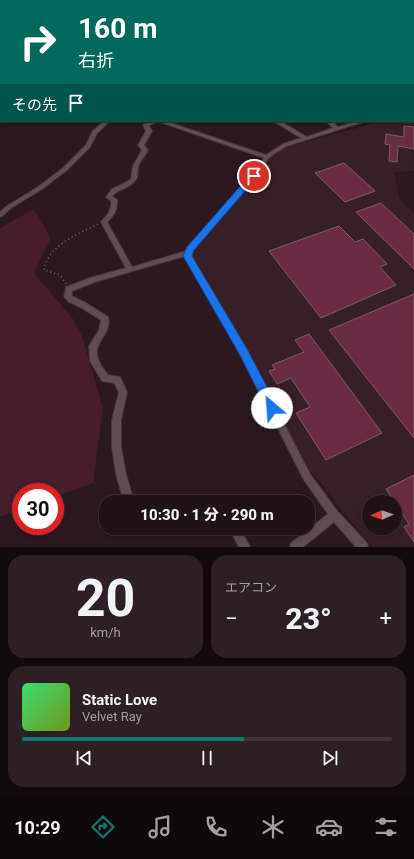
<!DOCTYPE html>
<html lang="ja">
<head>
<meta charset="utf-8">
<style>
  body { margin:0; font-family:Roboto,"Noto Sans JP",sans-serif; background:#2d2024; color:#f1f3f6; height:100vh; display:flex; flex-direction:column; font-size:15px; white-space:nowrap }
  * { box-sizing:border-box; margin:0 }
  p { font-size:13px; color:#a29ea1 }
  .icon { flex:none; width:22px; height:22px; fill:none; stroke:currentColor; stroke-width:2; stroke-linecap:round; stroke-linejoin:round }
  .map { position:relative; height:547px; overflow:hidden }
  .side { display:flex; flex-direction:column; gap:8px; padding:8px; background:#120a0d; flex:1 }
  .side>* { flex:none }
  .hud { position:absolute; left:0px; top:0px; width:414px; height:122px; box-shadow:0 2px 6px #0003,0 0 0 1px #3d3236; background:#00695c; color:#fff; overflow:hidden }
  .needle { width:26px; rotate:268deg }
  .tools { position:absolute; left:362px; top:495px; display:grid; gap:8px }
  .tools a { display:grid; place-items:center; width:40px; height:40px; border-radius:50%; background:#201317; box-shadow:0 2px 6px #0003,0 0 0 1px #3d3236; font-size:20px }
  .speed { position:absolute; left:12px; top:483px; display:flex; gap:8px; font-size:20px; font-weight:700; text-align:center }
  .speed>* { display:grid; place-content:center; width:52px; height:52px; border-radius:50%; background:#201317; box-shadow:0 2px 6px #0003,0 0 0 1px #3d3236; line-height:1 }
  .speed .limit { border:6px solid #d22; background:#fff; color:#111 }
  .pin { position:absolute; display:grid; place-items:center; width:34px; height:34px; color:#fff; margin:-17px; border:2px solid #fff; border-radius:50%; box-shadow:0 1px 4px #0007 }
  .me { position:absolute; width:44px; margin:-22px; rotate:333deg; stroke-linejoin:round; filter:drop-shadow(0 0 3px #0008) }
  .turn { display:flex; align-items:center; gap:14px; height:84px; padding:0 12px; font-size:18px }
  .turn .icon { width:52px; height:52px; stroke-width:2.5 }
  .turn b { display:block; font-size:28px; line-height:34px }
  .then { display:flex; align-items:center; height:38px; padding:0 12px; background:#0003; gap:8px; font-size:15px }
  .big { font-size:30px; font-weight:800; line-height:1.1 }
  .side .widget { flex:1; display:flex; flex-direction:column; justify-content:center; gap:6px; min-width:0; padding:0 14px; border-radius:16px; background:#2d2024 }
  .side .dial { align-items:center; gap:0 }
  .dial b { font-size:52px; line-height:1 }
  .song { display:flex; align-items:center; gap:12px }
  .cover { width:48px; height:48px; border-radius:6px; background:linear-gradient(135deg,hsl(140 70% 55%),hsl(80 70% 35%)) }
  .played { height:4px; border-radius:2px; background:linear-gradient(90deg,#0f766e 60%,#3d3236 60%) }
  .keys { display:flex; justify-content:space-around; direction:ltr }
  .heat { display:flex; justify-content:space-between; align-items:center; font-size:22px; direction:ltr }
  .side .tiles { flex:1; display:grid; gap:8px; grid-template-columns:1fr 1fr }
  .widget:last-child { grid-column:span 2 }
  .trip { position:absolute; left:99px; top:495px; width:216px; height:40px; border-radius:16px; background:#201317; box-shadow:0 2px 6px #0003,0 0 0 1px #3d3236; font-weight:800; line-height:40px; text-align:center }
  .tabs { display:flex; height:64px; justify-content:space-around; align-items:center; background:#0d0809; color:#a29ea1 }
  .tabs .icon { width:28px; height:28px }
  .tabs .current { color:#0f766e }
  .tabs b { font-size:18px; color:#f1f3f6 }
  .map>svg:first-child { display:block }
</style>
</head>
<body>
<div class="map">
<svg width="414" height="547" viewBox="0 0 414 547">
  <rect width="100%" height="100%" fill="#2b191f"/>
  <path fill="#381f27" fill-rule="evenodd" d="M413 105 414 171 394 172 399 198 414 214V547H372L309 469 187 252 275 151 381 121H413ZM369 502H395V528H369Z"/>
  <polygon fill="#471c2b" points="34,209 51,238 34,273 73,319 82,336 103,408 93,483 55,497 55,492 21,492 21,509 0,517 0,228"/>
  <g fill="#6b2c43" stroke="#765f66">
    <polygon points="404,126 414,127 414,149 398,146 397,162 389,161 390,145 385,144 386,134 404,137"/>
    <polygon points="344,163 375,191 345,202 315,173"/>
    <polygon points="381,203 414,234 414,269 356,212"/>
    <polygon points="339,226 355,242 363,239 387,264 380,267 396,285 321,318 269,251"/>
    <polygon points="414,294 414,438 329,330"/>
    <polygon points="309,334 382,433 326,460 296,413 310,407 291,378 277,384 269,371 275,369 272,365 304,352 295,340"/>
    <polygon points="414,475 414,542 404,527 409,524 386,489"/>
  </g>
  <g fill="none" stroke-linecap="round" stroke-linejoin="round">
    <g stroke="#44353a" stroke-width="2">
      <g id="minor">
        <polygon points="244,0 250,0 251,1 245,1"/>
        <polygon points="255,0 261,0 262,1 256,1"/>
        <polygon points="305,0 311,0 312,1 306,1"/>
        <polygon points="376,0 381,0 375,1"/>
        <polygon points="384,0 389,0 390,1 385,1"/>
        <rect x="413" y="8" width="1" height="2"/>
        <rect x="413" y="37" width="1" height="4"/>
        <rect x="0" y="65" width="1" height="3"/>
        <polygon points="1,115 1,119 0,120 0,116"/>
        <polygon points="104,121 110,121 97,133 90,147 67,170 42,189 11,208 2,216 0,217 0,212 7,206 38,187 63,168 86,145 93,131"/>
        <path d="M150 121H157L149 126 152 131 144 145 148 150C145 156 140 161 138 167 137 173 139 178 134 182 127 189 118 189 112 196L117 200C118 209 114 216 107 222L132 267 186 251 188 247 252 175 264 158 157 121H165L266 155 283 144 301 138 273 121H280L307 137 333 128 326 121H332L338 127 358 121H366L287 146 275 153 269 158 256 177 193 250 191 256 246 350 310 474 338 512 367 543 368 547H356L334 522 303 547H290L291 543 328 514 304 480 240 354 185 256 95 282 72 291V296L86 303 108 317C113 334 90 343 99 361 101 366 105 371 108 375L120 377 127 392 121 420V447L126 474 134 502H124L116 474 112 447V420L119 392 114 383 102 381 90 361 89 346 99 330 101 320 80 307 69 302 64 297 66 287 90 278 126 268 101 222C107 215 112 211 111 201L106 197 112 189 125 183 131 179 133 166 142 150 138 145 146 131 143 125Z"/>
        <polygon points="229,528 240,528 250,547 239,547"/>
      </g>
    </g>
    <path stroke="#79686d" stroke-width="1.5" stroke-dasharray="1 3" stroke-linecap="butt" d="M66 284 60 275 44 270C48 245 78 234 98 224"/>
    <use href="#minor" fill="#624c52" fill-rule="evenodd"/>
  </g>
  <polygon fill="#1a73e8" stroke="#114b97" points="251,174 254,174 258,176 194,250 192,256 247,349 276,404 277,408 276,411 272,413 268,411 240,355 183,256 187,247"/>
</svg>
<div class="tools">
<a><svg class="needle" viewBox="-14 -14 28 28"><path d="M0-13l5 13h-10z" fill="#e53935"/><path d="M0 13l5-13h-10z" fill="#a29ea1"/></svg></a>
</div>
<div class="speed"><div class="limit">30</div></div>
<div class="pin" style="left:254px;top:176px;background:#d93025"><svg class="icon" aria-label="arrive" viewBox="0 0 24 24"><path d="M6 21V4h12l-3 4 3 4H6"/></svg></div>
<svg class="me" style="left:272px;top:408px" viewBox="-20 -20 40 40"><circle r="19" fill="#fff"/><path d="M0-13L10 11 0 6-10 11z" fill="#1a73e8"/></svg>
<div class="trip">10:30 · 1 分 · 290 m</div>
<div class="hud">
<div class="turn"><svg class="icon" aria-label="right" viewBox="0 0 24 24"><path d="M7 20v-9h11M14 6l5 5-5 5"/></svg><div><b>160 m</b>右折</div></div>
<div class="then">その先<svg class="icon" aria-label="arrive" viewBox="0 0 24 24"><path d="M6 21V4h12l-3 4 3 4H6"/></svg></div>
</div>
</div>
<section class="side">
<div class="tiles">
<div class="widget dial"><b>20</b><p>km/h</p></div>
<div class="widget"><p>エアコン</p>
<div class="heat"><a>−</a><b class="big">23°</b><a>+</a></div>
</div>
<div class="widget">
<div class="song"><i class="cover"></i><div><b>Static Love</b><p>Velvet Ray</p></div></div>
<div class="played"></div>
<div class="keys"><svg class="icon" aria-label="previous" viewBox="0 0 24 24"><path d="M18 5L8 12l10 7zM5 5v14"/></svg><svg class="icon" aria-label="pause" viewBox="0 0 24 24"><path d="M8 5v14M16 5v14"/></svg><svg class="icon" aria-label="next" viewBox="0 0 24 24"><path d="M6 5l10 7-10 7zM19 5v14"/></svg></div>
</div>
</div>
</section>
<nav class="tabs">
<b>10:29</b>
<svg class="icon current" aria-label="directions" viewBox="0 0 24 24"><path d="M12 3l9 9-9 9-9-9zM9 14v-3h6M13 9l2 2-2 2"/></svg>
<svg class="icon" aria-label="music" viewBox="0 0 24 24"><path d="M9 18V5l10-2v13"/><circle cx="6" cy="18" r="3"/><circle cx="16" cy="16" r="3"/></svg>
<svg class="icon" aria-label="phone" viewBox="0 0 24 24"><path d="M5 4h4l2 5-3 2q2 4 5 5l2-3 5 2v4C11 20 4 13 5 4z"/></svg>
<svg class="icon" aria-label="climate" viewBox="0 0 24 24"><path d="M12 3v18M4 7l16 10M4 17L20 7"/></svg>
<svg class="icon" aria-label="car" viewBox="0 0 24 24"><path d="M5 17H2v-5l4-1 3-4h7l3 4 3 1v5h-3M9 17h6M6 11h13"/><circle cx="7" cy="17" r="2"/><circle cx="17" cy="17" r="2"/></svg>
<svg class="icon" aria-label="filters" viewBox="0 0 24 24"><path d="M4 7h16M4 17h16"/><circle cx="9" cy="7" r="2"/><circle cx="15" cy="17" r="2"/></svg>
</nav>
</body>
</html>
